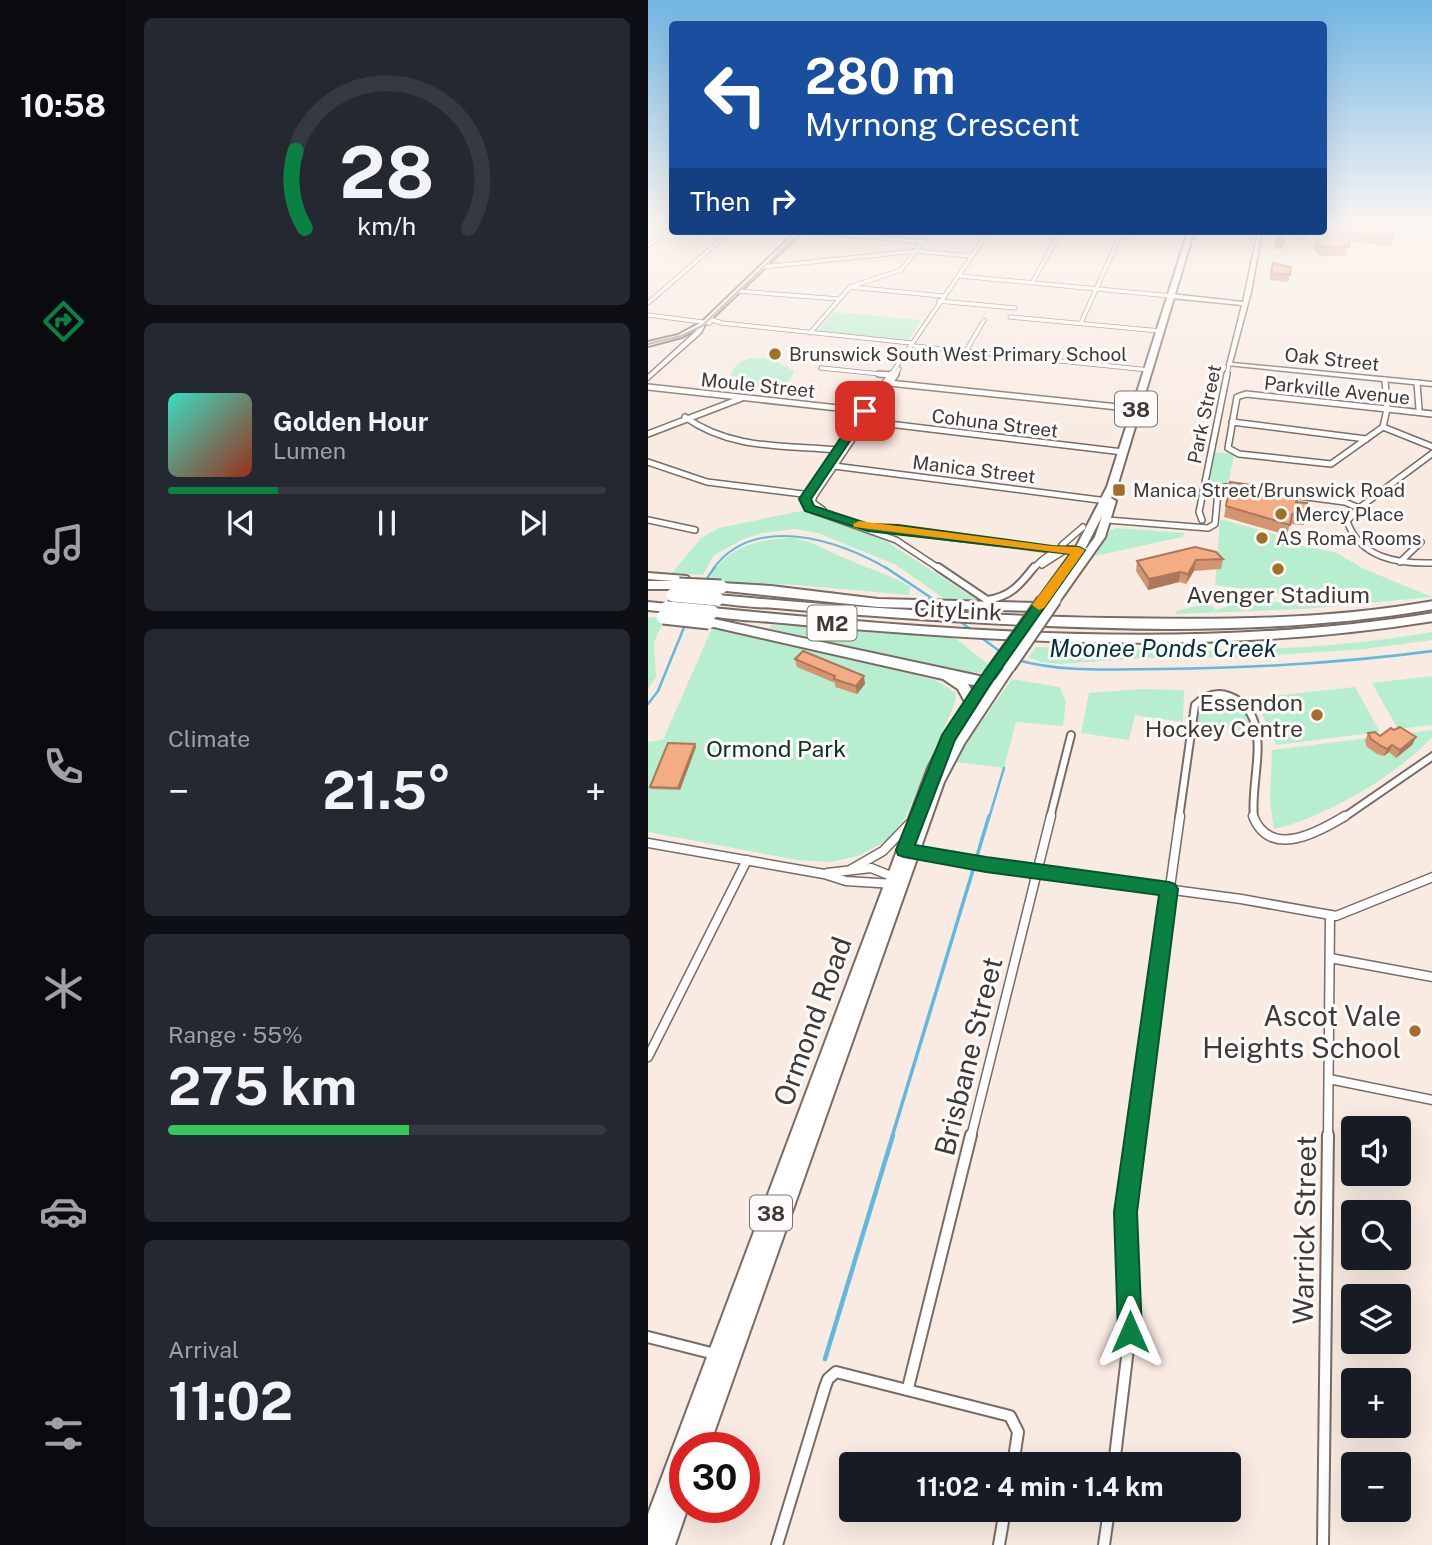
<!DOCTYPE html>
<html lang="en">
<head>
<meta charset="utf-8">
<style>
  body { margin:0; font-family:"Public Sans",sans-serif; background:#242831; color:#f1f3f6; height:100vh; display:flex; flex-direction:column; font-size:26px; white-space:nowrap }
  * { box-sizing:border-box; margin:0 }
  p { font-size:23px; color:#9ea1a6 }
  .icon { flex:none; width:38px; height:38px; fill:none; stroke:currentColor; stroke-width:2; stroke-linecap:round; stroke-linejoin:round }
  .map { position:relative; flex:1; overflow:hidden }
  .panel { display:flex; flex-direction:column; gap:18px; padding:18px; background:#0d0f14; width:522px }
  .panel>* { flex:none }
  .hud { position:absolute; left:21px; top:21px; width:658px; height:214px; border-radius:7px; box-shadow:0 7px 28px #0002; background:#1a4fa0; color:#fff; overflow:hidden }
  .controls { position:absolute; left:693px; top:1116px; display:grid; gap:14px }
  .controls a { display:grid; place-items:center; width:70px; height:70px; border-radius:7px; background:#171b24; box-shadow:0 7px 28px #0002; font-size:35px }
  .speed { position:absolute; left:21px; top:1432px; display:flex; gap:14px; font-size:35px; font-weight:700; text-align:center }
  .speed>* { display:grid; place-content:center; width:91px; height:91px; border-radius:50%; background:#171b24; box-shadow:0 7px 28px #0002; line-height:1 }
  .speed .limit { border:10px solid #d22; background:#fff; color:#111 }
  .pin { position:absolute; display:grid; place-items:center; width:60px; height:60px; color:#fff; margin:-30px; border-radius:14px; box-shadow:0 4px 10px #0006 }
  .me { position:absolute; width:77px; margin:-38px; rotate:0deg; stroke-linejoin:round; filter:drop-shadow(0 0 5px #0008) }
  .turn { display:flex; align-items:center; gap:24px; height:147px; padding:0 21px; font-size:32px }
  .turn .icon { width:91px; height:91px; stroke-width:2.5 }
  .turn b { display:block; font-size:49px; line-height:60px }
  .then { display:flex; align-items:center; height:66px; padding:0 21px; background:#0003; gap:14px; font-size:26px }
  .big { font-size:52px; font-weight:700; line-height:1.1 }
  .panel .widget { flex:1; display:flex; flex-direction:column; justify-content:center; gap:10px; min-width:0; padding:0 24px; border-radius:10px; background:#242831 }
  .panel .dial { align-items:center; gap:0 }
  .dial svg { height:182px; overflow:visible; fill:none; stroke:#363941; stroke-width:7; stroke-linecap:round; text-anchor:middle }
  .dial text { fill:#f1f3f6; stroke:none }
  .song { display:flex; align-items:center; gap:21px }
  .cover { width:84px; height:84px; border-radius:10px; background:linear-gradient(135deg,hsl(170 70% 55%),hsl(10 70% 35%)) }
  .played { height:7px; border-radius:4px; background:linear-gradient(90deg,#0b8043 25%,#363941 25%) }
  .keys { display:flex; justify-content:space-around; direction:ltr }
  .heat { display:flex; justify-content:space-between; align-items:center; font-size:38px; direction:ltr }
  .charge { height:10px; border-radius:5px; background:linear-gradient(90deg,#34c759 55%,#363941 0) }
  .trip { position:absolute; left:191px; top:1452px; width:402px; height:70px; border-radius:7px; background:#171b24; box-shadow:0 7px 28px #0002; font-weight:700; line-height:70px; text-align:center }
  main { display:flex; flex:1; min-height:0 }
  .tabs { display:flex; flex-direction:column; width:126px; justify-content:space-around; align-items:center; background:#090b0e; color:#9ea1a6 }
  .tabs .icon { width:49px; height:49px }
  .tabs .current { color:#0b8043 }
  .tabs b { font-size:32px; color:#f1f3f6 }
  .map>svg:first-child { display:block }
</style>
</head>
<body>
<main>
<nav class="tabs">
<b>10:58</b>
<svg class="icon current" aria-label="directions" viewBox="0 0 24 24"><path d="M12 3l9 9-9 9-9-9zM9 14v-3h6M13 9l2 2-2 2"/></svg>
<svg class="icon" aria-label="music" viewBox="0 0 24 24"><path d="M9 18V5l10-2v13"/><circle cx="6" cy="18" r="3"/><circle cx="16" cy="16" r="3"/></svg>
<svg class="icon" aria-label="phone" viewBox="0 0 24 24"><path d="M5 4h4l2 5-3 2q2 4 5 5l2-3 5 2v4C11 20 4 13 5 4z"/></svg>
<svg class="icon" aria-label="climate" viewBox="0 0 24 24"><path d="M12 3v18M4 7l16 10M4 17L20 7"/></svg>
<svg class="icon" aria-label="car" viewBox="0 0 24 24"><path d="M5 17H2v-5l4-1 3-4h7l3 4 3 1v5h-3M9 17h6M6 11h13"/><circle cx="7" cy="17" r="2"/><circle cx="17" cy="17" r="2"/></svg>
<svg class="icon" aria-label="filters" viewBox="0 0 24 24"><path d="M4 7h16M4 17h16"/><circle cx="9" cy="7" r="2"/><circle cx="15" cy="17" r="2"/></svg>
</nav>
<section class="panel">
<div class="widget dial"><svg viewBox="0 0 100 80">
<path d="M14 69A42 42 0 1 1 86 69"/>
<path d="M14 69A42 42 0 0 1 10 35" stroke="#0b8043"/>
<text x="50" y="56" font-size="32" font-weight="700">28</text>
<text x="50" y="72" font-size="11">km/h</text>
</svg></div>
<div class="widget">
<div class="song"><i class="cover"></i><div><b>Golden Hour</b><p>Lumen</p></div></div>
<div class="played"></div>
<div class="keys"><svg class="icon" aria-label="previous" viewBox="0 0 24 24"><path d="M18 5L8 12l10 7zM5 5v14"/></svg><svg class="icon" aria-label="pause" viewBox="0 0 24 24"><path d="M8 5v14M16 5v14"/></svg><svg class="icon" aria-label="next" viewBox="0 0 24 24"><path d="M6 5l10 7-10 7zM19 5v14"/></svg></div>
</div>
<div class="widget"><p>Climate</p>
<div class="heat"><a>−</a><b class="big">21.5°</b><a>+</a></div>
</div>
<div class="widget"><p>Range · 55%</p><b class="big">275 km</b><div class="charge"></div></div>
<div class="widget"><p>Arrival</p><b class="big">11:02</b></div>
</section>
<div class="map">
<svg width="785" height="1545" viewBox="0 0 785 1545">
  <rect width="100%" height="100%" fill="#f9ebe2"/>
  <g fill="#b6eecf">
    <polygon points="186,312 272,320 273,320 260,340 170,331"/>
    <path d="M104 358 123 359 146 371C140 394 105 392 86 385L83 374C87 363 94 361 104 358Z"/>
    <polygon points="566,452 586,454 580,485 559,489"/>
    <polygon points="158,510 230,536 334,603 301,602 248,565 170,533 147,529 114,533 95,539 65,556 55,575 24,573 53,538 71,528"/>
    <polygon points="572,519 633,536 658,547 687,552 716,569 784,597 656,609 528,614 528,611 561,603 568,610 601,599 654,605 654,597 567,585"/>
    <polygon points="468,528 537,533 534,537 447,556 463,530"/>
    <path d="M145 538C167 542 177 550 196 558 219 568 241 574 263 587L260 595 150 585 60 582C76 547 110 539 145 538Z"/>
    <polygon points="0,617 17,618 6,642 8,677 0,689"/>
    <polygon points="124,625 307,638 341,665 336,673 302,671 121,628"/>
    <polygon points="64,628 142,641 289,681 308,693 307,703 257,818 238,841 210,856 182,862 149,860 0,832 0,742 15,740"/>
    <path d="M784 632V640L717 649 597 657 496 658 413 664 392 662 381 657 388 647C520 652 654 655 784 632Z"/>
    <polygon points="784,676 784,725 750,729 724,683"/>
    <polygon points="364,679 412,687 418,702 415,726 368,722 356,768 308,762 319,742"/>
    <polygon points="707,687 732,732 628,745 607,698"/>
    <polygon points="494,689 536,690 535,722 487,715 481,740 433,733 441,693"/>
    <polygon points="568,697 591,702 603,720 603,732 548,724 552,704"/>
    <path d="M784 730V737C748 776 678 817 626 829L622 802 624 750Z"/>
  </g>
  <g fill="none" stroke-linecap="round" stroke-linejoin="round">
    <path stroke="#60b9de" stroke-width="2" d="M65 569C106 513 190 539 240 569"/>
    <g stroke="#60b9de" stroke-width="2.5">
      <polyline points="237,567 288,601"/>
      <polyline points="57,581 67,567"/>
      <polyline points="312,621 323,630"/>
      <polyline points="331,636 354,653"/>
      <path d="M369 660C416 673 464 669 513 669 604 668 695 663 785 651"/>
      <polyline points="0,704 10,691 37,625"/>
      <polyline points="341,818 356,768"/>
    </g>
    <g stroke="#60b9de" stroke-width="3.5">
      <polyline points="329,856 341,816"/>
      <polyline points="244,1137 325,870"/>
    </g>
    <polyline stroke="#60b9de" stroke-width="4.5" points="177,1359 245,1135"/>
    <g stroke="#786c64" stroke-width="5">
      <g id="minor-far4">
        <polyline points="158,231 275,242"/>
        <polyline points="0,246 24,227"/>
        <polyline points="115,267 268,251 321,256"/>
        <polyline points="312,276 523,296"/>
        <polyline points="384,283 413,231"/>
        <polyline points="202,287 294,296"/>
        <polyline points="90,291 191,299"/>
        <polyline points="291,301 367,308"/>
        <polyline points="0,303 83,231"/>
        <polyline points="0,315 62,323"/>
        <polyline points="362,317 512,331"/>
        <polyline points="61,319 74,323 263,343"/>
        <polyline points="433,323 474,231"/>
        <polyline points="162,333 202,287 253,270 277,239 272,231"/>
        <polyline points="266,346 501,370"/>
        <polyline points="318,351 336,320"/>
        <polyline points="173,368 242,375"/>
        <polyline points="242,376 341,231"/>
        <polyline points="247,376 251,369"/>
        <polyline points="579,376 581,364"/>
      </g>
    </g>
    <g stroke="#786c64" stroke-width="8">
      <g id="minor-far3">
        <polyline points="231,374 242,375"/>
        <polyline points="243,374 156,502 164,510 248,540 292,569"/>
        <polyline points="737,380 739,409"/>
        <polyline points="241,383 489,409"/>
        <polyline points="769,383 771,409"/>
        <polyline points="0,387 217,411"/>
        <polygon points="598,394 739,409 735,427 683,464 591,454 580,448 589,397"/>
        <polyline points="739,409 785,414"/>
        <path d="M37 417C83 450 136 445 190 450"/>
        <polyline points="216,421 475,452"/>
        <polyline points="584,422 718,439"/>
        <polyline points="735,427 785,447"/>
        <polyline points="0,434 94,398"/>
        <path d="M785 453 711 508 699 521C712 558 749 564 785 563"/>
        <polyline points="0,462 59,482 163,495"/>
        <polyline points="186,466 459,501"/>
        <polyline points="643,495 697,502 711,508"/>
        <polyline points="175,510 164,502 166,496 248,374"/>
        <polyline points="0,520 47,530"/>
        <polyline points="459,520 560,528 567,524 570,491 577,487 590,488"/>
        <polyline points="554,520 551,512 579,374"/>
        <polyline points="227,528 406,550"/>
        <polyline points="414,545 435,527"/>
        <polyline points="752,562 773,542"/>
        <polyline points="394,565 419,549"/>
        <path d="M385 569C403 549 417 545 443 552"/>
      </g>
    </g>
    <g stroke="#786c64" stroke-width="10">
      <g id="minor-far2">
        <path d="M290 567 339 600C362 597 372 585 386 567"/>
        <polyline points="0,576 38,579"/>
        <polyline points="402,818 423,735"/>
        <path d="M531 818 547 705C557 696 568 691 581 696 629 714 601 778 606 818"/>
        <polyline points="695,818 785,756"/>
      </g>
    </g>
    <g stroke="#786c64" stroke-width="11">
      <g id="minor-far1">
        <path d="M605 816C622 859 669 833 697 816"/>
        <polyline points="0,843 176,874 198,881 246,884"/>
        <polyline points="264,851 338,865 593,899 688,916 785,877"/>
        <polyline points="202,870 235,851 261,824"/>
        <polyline points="179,873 223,868 248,878"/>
        <polyline points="682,958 785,977"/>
        <polyline points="0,1057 99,860"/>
        <polyline points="681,1079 785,1100"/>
        <polyline points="323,1137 403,816"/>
        <polyline points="487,1137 532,816"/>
        <polyline points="680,1137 682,915"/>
      </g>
    </g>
    <g stroke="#786c64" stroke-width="14">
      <g id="minor">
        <polyline points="0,1337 67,1354"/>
        <polyline points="260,1388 323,1135"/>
        <polyline points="466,1465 482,1332 478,1202 487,1135"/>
        <polyline points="129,1545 177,1387 180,1379 188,1372 362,1416 370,1432 365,1465"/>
        <polyline points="351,1545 357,1510"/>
        <polyline points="456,1545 461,1510"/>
        <polyline points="675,1545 680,1135"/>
      </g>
    </g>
    <g stroke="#786c64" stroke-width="3">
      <g id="tertiary">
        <polygon points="610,231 614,231 603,292 584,363 785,382 785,386 579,365 594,305 523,298 520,296 523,294 595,302"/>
        <polygon points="52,324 57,325 53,333 0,380 0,375 48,331"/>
      </g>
    </g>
    <g stroke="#786c64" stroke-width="4">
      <polygon id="secondary" points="149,231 155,231 58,324 34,337 0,346 0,342 30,335 54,322"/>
    </g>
    <g stroke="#786c64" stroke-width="4">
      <g id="primary">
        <polygon points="540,231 546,231 469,487 463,498 468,501 457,537 411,602 403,602 403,598 447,537 454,516 438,547 399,602 391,602 391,598 428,547 459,487"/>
        <polygon points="361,663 367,667 316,744 296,782 61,1447 37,1447 37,1470 34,1477 37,1476 37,1507 40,1507 27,1545 0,1545 0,1514 280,768 296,736 337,673 341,672 347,676 300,752 357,664"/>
      </g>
    </g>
    <g stroke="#786c64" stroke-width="4">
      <g id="motorway">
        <polygon points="0,581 31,581 37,585 31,589 0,589"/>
        <polygon points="73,583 123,586 230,599 390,603 396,607 390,611 230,607 69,590 67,587"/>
        <path d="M69 595C200 607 330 616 461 618 570 620 678 620 785 601V609C615 639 427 629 255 618 213 615 170 612 128 608 107 607 85 606 65 602V596Z"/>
        <polygon points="0,602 19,604 25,608 19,612 0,610"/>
        <path d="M64 608C304 631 545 652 785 613V621C605 650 426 646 245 632 204 629 164 626 123 622 102 620 80 620 60 615V609Z"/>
        <polygon points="61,618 336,677 342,682 336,687 320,684 330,701 323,706 318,704 310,689 295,679 57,625 55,622"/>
      </g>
    </g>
    <use href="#minor-far4" stroke="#fff" stroke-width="3.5"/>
    <use href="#minor-far3" stroke="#fff" stroke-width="5"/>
    <use href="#minor-far2" stroke="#fff" stroke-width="6"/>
    <use href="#minor-far1" stroke="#fff" stroke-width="8"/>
    <use href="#minor" stroke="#fff" stroke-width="10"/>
    <use href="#tertiary" fill="#fff" fill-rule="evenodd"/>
    <use href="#secondary" fill="#fff" fill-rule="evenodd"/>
    <use href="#primary" fill="#fff" fill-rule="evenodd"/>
    <use href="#motorway" fill="#fff" fill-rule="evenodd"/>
    <polyline stroke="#a49993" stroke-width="2" points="0,344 33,336 54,326 153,231"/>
    <g stroke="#786c64" stroke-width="15" stroke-linecap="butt">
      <g id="primary-bridge">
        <polyline points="361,667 407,600"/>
        <polyline points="341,676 395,600"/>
      </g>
    </g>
    <g stroke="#786c64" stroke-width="17" stroke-linecap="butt">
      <g id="motorway-bridge">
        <polyline points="31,585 73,587"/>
        <polyline points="25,595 69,599"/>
        <polyline points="19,608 64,612"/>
        <polyline points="15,617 61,622"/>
      </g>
    </g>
    <use href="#primary-bridge" stroke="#fff" stroke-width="11"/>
    <use href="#motorway-bridge" stroke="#fff" stroke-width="13"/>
  </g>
  <g fill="#d29471">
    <polygon points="676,224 745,224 746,238 744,246 712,243 701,240 698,256 672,256 665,249 667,240 692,237 697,235 688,232 684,235 669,231 676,231"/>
    <polygon points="648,231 660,231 658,241 647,240"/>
    <polygon points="629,238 636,238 634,249 627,249"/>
    <polygon points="625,263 643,267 640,282 621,280"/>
    <polygon points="582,482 638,492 650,502 658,514 656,525 642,524 639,535 576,517"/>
    <polygon points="575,559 573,569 546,571 538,584 531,582 500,590 488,571 489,561"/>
    <polygon points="147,659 217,684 209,694 187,687 187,683 149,667"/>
    <polygon points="746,730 768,737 764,745 748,758 741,752 736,756 729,754 719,747 717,741 720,733 732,736"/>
    <polygon points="48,747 32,790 3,789 2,787"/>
  </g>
  <g fill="#ab785c">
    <polygon points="690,224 688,232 684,235 686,226"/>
    <polygon points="548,560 546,571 538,584 540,574"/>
    <polygon points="532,572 531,582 500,590 501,579"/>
    <polygon points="216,676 217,684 209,694 208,686"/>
    <polygon points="768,737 764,745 748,758 752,750"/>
    <polygon points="47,744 48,747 32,790 30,788"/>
    <polygon points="744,745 741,752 736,756 739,749"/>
  </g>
  <g fill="#f4ac83" stroke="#ab785c" stroke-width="2">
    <polygon points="676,224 745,224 746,238 714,235 703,232 707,229 690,224 686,226"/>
    <polygon points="649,231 660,231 660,233 649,232"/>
    <polygon points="702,232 701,247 674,247 667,240 673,234 692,237"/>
    <polygon points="629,238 636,238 635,245 628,244"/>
    <polygon points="625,263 643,267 642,275 623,273"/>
    <polygon points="582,482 638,490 638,492 652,496 648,502 659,503 658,514 644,514 642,525 578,506"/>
    <polygon points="547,547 568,552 575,559 548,560 540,574 532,572 501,579 489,561"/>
    <polygon points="155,651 216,676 208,686 186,679 187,676 147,659"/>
    <polygon points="752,727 768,737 752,750 744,745 739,749 733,746 723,739 720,733 727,732 732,736 743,728 746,730"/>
    <polygon points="20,743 47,744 30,788 2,787"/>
  </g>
  <linearGradient id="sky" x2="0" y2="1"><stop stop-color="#71b6e4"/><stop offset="0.51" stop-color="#fcf6f2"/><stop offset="1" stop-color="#fcf6f2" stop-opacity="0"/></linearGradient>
  <rect width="785" height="440" fill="url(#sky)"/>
  <polygon fill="#0b8043" stroke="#07532c" stroke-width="2" points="213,408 222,411 163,499 166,506 221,524 250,525 404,546 431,547 437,550 341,686 307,740 267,845 338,857 521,882 527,884 530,889 489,1212 494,1332 491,1340 482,1344 474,1340 470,1332 466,1212 511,895 338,872 256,857 250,855 248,850 294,735 331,679 422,554 220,531 157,511 151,499"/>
  <polygon fill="#f59e0b" points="211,521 404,546 431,547 437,550 396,608 391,610 384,605 422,554 206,527 205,524"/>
  <g fill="#a36e28" stroke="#fdfbf9" stroke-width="2.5">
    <circle cx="127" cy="354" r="7"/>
    <rect x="464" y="483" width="14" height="14" rx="3.5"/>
    <circle cx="633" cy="514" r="7"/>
    <circle cx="614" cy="538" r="7"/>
    <circle cx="630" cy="569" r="7"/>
    <circle cx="669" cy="715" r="7"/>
    <circle cx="767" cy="1031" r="7"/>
  </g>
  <g text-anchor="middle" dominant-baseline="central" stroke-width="6" stroke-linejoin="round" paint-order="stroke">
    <g font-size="19" fill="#403a37" stroke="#fdfbf9" text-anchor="start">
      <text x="141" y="354">Brunswick South West Primary School</text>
      <text x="485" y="490">Manica Street/Brunswick Road</text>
      <text x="647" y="514">Mercy Place</text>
      <text x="628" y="538">AS Roma Rooms</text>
    </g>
    <g font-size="19" fill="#403a37" stroke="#fdfbf9">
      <text transform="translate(684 359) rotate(6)">Oak Street</text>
      <text transform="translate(110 385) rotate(6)">Moule Street</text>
      <text transform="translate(689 390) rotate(6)">Parkville Avenue</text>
      <text transform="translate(556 414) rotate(-78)">Park Street</text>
      <text transform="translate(347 423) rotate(7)">Cohuna Street</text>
      <text transform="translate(326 469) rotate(7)">Manica Street</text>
    </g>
    <g fill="#fdfbf9" stroke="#797471" stroke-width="2">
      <rect x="467" y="391.5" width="42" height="35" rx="5"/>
      <rect x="159.5" y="605.5" width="49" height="35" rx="5"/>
      <rect x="102" y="1195.5" width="42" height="35" rx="5"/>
    </g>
    <g font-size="21" font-weight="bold" fill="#403a37">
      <text x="488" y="409">38</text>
      <text x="184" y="623">M2</text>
      <text x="123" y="1213">38</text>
    </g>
    <g font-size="23" fill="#403a37" stroke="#fdfbf9">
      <text x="630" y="594">Avenger Stadium</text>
      <text x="655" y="702" text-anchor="end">Essendon<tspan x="655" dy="26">Hockey Centre</tspan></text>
    </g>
    <g font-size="23" fill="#403a37" stroke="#fdfbf9">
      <text transform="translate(310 610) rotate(3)">CityLink</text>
    </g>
    <g font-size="23" fill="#0e3322" stroke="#fdfbf9">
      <text x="128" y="748">Ormond Park</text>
    </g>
    <g font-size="24" font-style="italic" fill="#063040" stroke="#fdfbf9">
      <text x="515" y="648">Moonee Ponds Creek</text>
    </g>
    <g font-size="28" fill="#403a37" stroke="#fdfbf9" text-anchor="end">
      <text x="753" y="1015">Ascot Vale<tspan x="753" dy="32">Heights School</tspan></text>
    </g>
    <g font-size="28" fill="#403a37" stroke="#fdfbf9">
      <text transform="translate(164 1021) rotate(-70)">Ormond Road</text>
      <text transform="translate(320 1056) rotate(-76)">Brisbane Street</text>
      <text transform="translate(656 1230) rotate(-89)">Warrick Street</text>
    </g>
  </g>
</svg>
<div class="controls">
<a><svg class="icon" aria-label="sound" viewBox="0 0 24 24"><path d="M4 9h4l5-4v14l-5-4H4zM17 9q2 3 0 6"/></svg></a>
<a><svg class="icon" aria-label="search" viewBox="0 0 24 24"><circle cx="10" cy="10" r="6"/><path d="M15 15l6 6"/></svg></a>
<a><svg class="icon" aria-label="layers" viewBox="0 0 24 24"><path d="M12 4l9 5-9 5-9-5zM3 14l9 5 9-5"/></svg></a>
<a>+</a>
<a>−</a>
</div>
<div class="speed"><div class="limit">30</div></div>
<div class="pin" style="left:217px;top:411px;background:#d93025"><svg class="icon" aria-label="arrive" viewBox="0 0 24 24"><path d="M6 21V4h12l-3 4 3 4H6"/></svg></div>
<svg class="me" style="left:482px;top:1332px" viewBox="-20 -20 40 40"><path d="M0-17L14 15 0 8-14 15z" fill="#0b8043" stroke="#fff" stroke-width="4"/></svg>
<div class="trip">11:02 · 4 min · 1.4 km</div>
<div class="hud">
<div class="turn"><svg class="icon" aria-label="left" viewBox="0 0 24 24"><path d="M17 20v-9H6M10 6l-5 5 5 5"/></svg><div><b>280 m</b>Myrnong Crescent</div></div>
<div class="then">Then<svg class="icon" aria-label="right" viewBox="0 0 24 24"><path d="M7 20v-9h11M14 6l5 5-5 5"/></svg></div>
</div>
</div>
</main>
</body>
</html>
